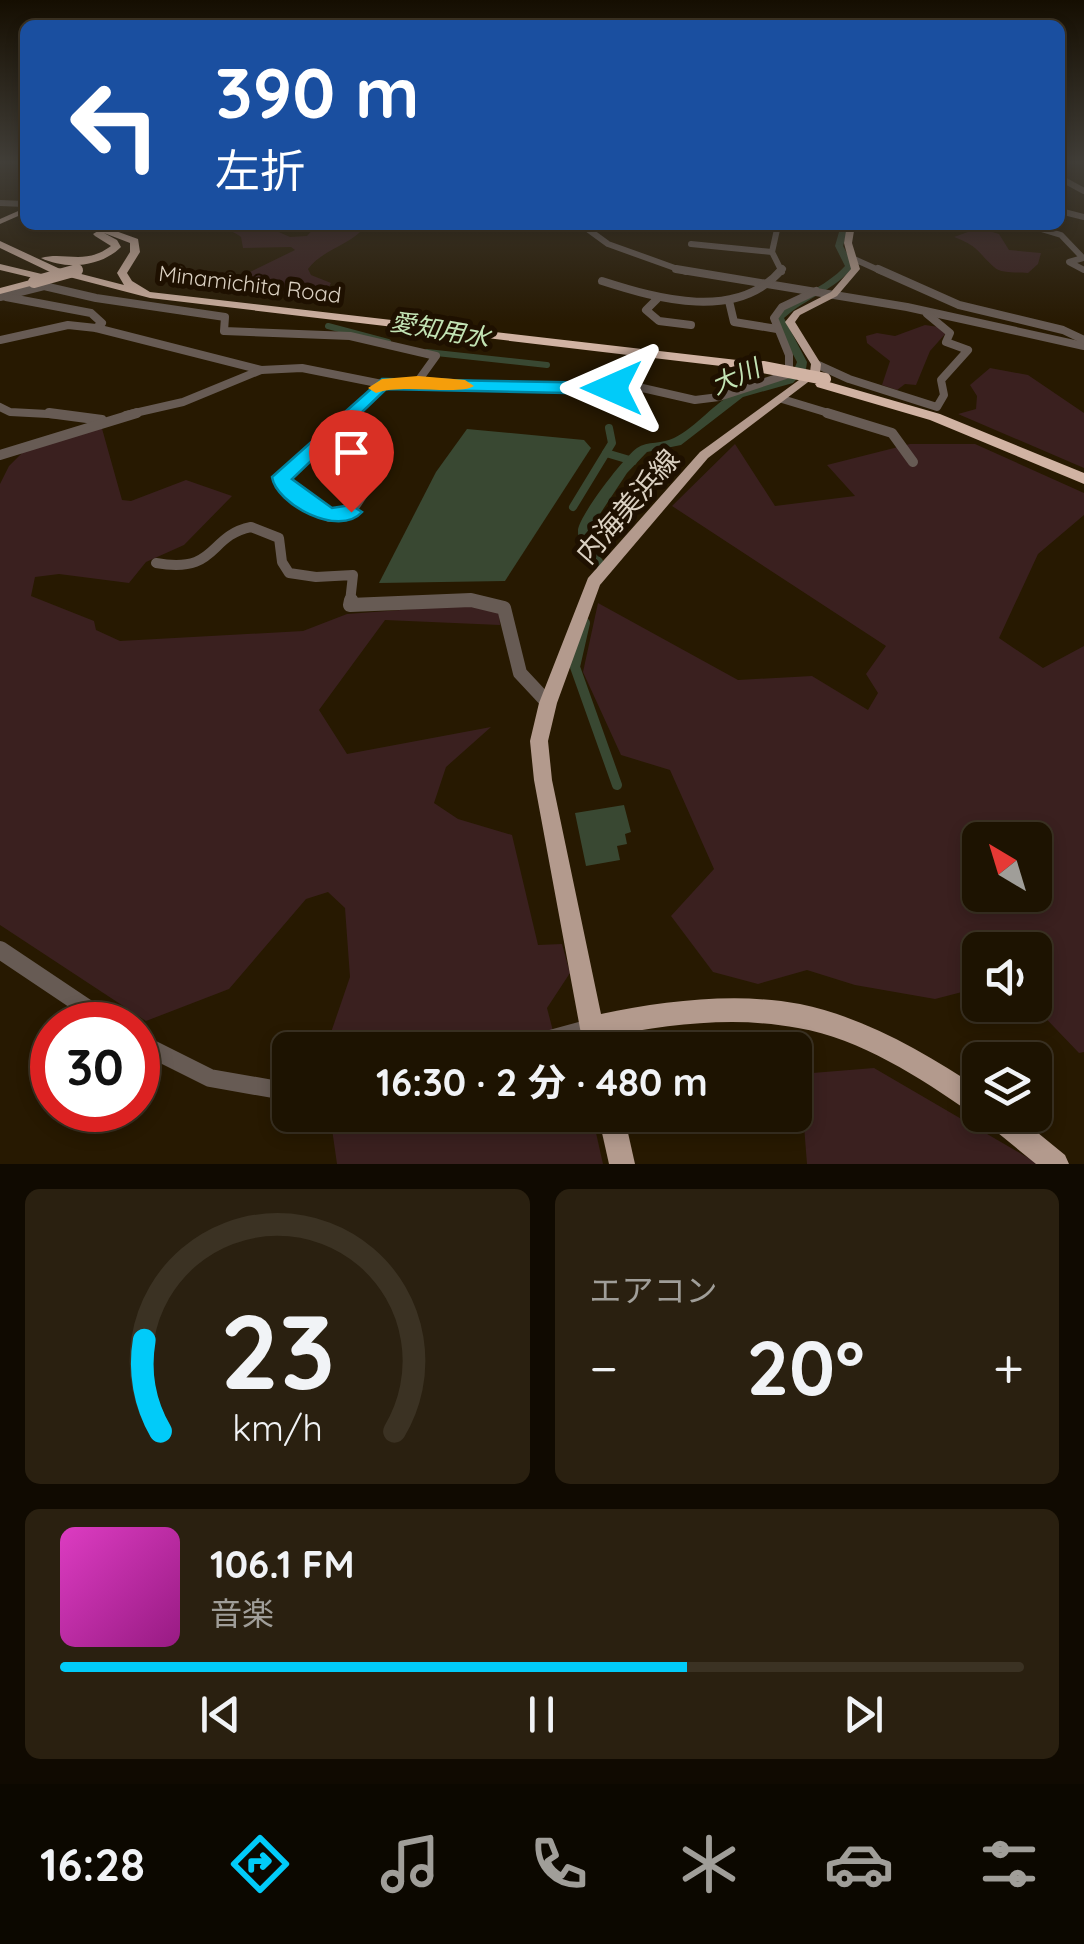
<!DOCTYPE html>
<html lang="ja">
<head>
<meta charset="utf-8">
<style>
  body { margin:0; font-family:Quicksand,"Noto Sans JP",sans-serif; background:#2a2010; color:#f1f3f6; height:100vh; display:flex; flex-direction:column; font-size:38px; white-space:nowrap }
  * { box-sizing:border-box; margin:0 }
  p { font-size:32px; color:#a09e99 }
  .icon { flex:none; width:55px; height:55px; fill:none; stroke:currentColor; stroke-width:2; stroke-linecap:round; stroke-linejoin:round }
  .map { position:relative; height:1164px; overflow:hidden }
  .side { display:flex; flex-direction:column; gap:25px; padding:25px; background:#100a01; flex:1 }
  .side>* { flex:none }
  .banner { position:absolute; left:20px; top:20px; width:1045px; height:210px; border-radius:15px; box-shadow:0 5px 15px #0003,0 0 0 2px #3b3223; background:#1a4fa0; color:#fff; overflow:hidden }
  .needle { width:65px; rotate:322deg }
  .tools { position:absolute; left:962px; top:822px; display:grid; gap:20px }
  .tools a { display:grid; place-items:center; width:90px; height:90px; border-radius:15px; background:#1d1301; box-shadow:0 5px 15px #0003,0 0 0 2px #3b3223; font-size:50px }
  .speed { position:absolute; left:30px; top:1002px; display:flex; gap:20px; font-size:50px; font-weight:700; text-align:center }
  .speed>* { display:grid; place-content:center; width:130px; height:130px; border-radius:50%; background:#1d1301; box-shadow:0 5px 15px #0003,0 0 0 2px #3b3223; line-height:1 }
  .speed .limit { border:15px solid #d22; background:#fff; color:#111 }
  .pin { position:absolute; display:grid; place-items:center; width:85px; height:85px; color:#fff; margin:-102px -42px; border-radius:50% 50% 50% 0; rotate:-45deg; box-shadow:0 0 10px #0007 }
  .pin .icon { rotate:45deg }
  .me { position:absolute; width:110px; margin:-55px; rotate:270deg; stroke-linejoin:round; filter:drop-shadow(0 0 8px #0008) }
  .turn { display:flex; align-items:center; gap:35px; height:210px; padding:0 30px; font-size:45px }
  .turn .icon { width:130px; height:130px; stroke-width:2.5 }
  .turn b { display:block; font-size:70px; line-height:85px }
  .big { font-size:75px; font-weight:700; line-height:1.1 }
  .side .card { flex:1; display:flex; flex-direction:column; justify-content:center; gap:15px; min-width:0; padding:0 35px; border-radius:15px; background:#2a2010 }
  .side .dial { align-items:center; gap:0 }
  .dial svg { height:260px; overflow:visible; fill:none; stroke:#3b3223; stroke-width:7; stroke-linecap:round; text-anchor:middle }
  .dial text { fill:#f1f3f6; stroke:none }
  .song { display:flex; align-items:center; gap:30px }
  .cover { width:120px; height:120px; border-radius:15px; background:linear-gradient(135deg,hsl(310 70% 55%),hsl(310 70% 35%)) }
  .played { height:10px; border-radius:5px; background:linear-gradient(90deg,#01cbf9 65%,#3b3223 65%) }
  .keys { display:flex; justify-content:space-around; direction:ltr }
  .heat { display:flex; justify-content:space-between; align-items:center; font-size:55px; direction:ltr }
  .side .tiles { flex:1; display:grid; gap:25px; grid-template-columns:1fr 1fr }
  .card:last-child { grid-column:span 2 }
  .trip { position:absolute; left:272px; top:1032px; width:540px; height:100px; border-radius:15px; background:#1d1301; box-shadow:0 5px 15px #0003,0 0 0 2px #3b3223; font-weight:700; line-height:100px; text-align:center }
  .tab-bar { display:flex; height:160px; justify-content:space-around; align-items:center; background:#0c0800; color:#a09e99 }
  .tab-bar .icon { width:70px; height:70px }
  .tab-bar .current { color:#01cbf9 }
  .tab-bar b { font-size:45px; color:#f1f3f6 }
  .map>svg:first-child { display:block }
</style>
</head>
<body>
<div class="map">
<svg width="1084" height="1164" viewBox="0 0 1084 1164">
  <rect width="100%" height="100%" fill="#271901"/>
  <g fill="#3a201f" fill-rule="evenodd">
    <path d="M159 225H263L290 237 307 236 317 225 365 227C349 246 323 249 308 269L311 275 331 283 329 287C307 295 272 299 252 284L250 272 295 250 291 247 243 248 241 237C215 217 188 234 158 229Z"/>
    <path d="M979 228 999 234 1009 250 1041 253 1038 264 1028 273C1018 272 1001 274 994 267 976 251 980 247 954 237Z"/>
    <polygon points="925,325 939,327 946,333 930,351 916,385 905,384 897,390 882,385 890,361 867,343 866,336 877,333 895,336"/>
    <polygon points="990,368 1028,375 1084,413 1084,468 958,414 976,409 977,396 970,385"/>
    <polygon points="101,425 122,500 131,501 186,480 232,496 184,545 146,562 129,583 59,574 35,577 31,596 94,621 96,630 120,641 303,631 347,614 467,605 499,612 500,625 385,620 319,710 347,754 491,727 446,767 434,803 458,819 512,835 538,945 562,944 570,973 547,1008 558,1050 325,1050 350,977 345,908 328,892 306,899 229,989 146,1021 0,925 0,484 9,466 24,451"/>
    <path d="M735 444 775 506 855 496 827 465 910 444H975L1084 493V515L1038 554 999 638 1043 668 1084 646V1052L1079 1053 1033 1005 1035 950H980V995L962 992 935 999 855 985 807 970 758 984 713 972 671 916 714 869 670 770 621 755 583 672 598 603 738 680 812 676 868 710 878 693 866 674 886 646 672 506ZM980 840H1035V895H980Z"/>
    <polygon points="874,1068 1037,1163 1037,1164 807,1164 800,1074"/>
    <polygon points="330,1115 592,1115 603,1164 337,1164"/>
  </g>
  <g fill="#394832">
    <polygon points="467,429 584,440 591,448 505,581 379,583 436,472"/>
    <polygon points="624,805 631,832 625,834 627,844 617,846 620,860 586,866 575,813"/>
  </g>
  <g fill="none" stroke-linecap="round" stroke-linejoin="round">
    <g stroke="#394832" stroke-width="6">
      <polyline points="328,326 388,342"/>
      <polyline points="427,352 547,365"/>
    </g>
    <g stroke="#394832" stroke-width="8">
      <polyline points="606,453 633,461"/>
      <polyline points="573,507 612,443 609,428"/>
    </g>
    <polyline stroke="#394832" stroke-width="10" points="585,623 575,667 617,785"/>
    <path fill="#394832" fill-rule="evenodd" d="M841 225H849L843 246 854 266C835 290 806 298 784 318L807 362 806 369 793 383 743 397 681 445 647 452 627 473 592 526 595 550 605 563 598 569C583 561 578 547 578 530 579 516 624 457 637 448 647 441 663 444 674 438 697 427 714 402 737 392 758 383 790 386 797 362L774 318C795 296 825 288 845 266L835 246Z"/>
    <g stroke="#675b54" stroke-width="6">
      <polyline points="1060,178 1084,191"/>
      <polyline points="0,203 25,204"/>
      <polyline points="1060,211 1084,217"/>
      <polyline points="582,225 608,244 686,272"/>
      <polyline points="778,225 772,252 782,272"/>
      <polyline points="1028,225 1061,235 1083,258 1069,262 1084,270"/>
      <polyline points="691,244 772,252"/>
      <polyline points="854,259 883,272"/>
    </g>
    <g stroke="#675b54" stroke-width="8">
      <polyline points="676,269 907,307 1084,346"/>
      <polyline points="878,269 959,305 1063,330 1084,340"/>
      <path d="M602 281C658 299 738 322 782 269"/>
      <polyline points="0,297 44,286 96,298 225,317 224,331 350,336 436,356 418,381"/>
      <polyline points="6,297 91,313 102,323 96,328"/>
      <polyline points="657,299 646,310 659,321 691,325"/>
      <polyline points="729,301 734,322 777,329"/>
      <polyline points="0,340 68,325 96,328 261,370"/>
      <polyline points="816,364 849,379 937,407 944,395 941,380 968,350 946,342 950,333 927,314"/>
      <polyline points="782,399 835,415"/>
      <polyline points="0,407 10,412 67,415"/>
      <polyline points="126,415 183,402 261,370 302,368 382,384 418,381 587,390 638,387 695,400 719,397 789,374 789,355 774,318 782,307 816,291"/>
      <polyline points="348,415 382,384"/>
    </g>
    <g stroke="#675b54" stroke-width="10">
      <polyline points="49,413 102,420"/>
      <polyline points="351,413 282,477 283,484 329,517 351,512 367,488 371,467"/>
      <polyline points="827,413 892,433 913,462"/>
      <polyline points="0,455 137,413"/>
      <path d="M156 563C219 574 207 536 251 527L279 538 282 562 289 573 316 577 353 575 350 602"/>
      <polyline points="412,602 481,602"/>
    </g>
    <polyline stroke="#675b54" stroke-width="14" points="351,600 350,605 471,600 504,608 520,673 548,703"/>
    <g stroke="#675b54" stroke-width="18">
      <polyline points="0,950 112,1025"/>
      <polyline points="138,1042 210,1078 290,1092"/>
      <polyline points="510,1050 591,1028"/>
    </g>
    <g fill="#b39a8d" fill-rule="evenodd">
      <polygon points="25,208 25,213 0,224 0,219"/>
      <path d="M847 225H855L852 243 860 269 837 296 800 315 795 322 821 364 820 373 708 458 600 585 557 703 548 741 552 780 601 1014C664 1001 735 992 800 1004 864 1017 926 1053 980 1089V1115H1016L1065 1155 1069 1164H1036L987 1124 983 1115 980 1117 971 1113C919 1077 861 1039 798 1028 736 1016 667 1024 605 1037L608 1050H584L534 780 530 741 539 703 588 578 700 452 810 372 811 364 785 322 794 311 831 292 851 269 844 243Z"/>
      <polygon points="598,1115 624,1115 635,1164 609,1164"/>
    </g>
    <g fill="#d1b3a3" fill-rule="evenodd">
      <path d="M85 225H99L138 239 140 252 127 273 132 281 150 292 763 363 769 367 763 371 150 298 50 272 0 248V241L58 268 124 285 117 273 130 252V243L104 233 117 240 121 247C101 267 66 270 41 258 65 251 84 266 111 246L95 236 93 234 98 231Z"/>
      <polygon points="0,264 50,276 51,278 46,281 0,270"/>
      <polygon points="34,279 39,282 38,284 0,294 0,288"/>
      <polygon points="822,380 940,414 1084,473 1084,484 930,420 817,387 815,384"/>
    </g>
    <polyline stroke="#d1b3a3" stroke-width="9" points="70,272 77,270"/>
    <g stroke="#d1b3a3" stroke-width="12">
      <polyline points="34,282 77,270"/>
      <polyline points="763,367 825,379"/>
    </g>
  </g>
  <linearGradient id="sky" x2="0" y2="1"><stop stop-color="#150e01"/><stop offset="0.5" stop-color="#413e38"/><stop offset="1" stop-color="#413e38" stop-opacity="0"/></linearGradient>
  <rect width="1084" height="324" fill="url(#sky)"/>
  <path fill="#01cbf9" stroke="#0184a2" stroke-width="2.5" d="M382 379 612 383 621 388 612 394 386 389 292 479 332 508 351 505 362 512C339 538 276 504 272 477Z"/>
  <path fill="#f59e0b" d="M418 376 465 380 474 386C459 396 403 383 376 393L368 388 382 379Z"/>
  <g text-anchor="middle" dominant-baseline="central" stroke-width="10" stroke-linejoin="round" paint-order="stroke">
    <g font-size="22" fill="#dad0c1" stroke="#1e1000">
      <text transform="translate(250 284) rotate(7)">Minamichita Road</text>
    </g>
    <g font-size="25" font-style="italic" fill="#c3e4b5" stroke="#1e1000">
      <text transform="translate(440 329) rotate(10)">愛知用水</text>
      <text transform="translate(735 376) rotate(-24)">大川</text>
    </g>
    <g font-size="28" fill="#dad0c1" stroke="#1e1000">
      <text transform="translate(627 506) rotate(-49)">内海美浜線</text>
    </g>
  </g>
</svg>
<div class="tools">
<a><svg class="needle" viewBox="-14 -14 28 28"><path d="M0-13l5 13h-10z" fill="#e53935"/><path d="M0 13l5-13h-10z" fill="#a09e99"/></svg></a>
<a><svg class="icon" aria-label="sound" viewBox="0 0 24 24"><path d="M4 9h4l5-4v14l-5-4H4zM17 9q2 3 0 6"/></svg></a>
<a><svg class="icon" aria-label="layers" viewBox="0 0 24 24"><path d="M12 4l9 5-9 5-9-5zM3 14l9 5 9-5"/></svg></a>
</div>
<div class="speed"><div class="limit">30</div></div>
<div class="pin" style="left:351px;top:512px;background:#d93025"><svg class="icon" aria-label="arrive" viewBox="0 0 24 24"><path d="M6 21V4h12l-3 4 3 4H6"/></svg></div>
<svg class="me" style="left:612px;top:388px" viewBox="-20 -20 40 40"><path d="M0-17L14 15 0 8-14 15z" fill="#01cbf9" stroke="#fff" stroke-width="4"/></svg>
<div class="trip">16:30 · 2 分 · 480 m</div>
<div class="banner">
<div class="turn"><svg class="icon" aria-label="left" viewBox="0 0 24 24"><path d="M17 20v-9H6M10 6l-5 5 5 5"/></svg><div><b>390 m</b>左折</div></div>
</div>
</div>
<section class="side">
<div class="tiles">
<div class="card dial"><svg viewBox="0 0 100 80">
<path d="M14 69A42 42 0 1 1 86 69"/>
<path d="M14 69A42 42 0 0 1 9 41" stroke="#01cbf9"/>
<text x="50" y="56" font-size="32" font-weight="700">23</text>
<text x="50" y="72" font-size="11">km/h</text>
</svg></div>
<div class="card"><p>エアコン</p>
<div class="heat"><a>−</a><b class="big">20°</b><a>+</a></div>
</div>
<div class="card">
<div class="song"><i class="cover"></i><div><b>106.1 FM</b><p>音楽</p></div></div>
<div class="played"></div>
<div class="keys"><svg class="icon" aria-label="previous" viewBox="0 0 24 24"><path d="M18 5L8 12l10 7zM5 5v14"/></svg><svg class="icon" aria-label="pause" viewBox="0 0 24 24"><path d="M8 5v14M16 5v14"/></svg><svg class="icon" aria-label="next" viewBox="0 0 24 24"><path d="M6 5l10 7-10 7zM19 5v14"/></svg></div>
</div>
</div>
</section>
<nav class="tab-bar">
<b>16:28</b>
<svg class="icon current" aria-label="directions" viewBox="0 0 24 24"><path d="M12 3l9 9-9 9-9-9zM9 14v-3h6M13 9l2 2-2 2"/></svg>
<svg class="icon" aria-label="music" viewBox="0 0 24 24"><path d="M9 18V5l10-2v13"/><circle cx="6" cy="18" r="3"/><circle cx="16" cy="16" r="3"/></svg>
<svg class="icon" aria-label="phone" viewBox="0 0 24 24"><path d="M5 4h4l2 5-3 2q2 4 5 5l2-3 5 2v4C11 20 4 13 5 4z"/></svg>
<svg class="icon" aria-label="climate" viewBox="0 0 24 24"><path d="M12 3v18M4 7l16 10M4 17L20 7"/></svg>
<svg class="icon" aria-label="car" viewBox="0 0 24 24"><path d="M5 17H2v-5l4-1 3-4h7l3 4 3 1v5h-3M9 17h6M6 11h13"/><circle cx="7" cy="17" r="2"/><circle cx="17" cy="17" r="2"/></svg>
<svg class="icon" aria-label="filters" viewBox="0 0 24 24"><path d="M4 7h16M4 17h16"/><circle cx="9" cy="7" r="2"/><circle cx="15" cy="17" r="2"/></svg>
</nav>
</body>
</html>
